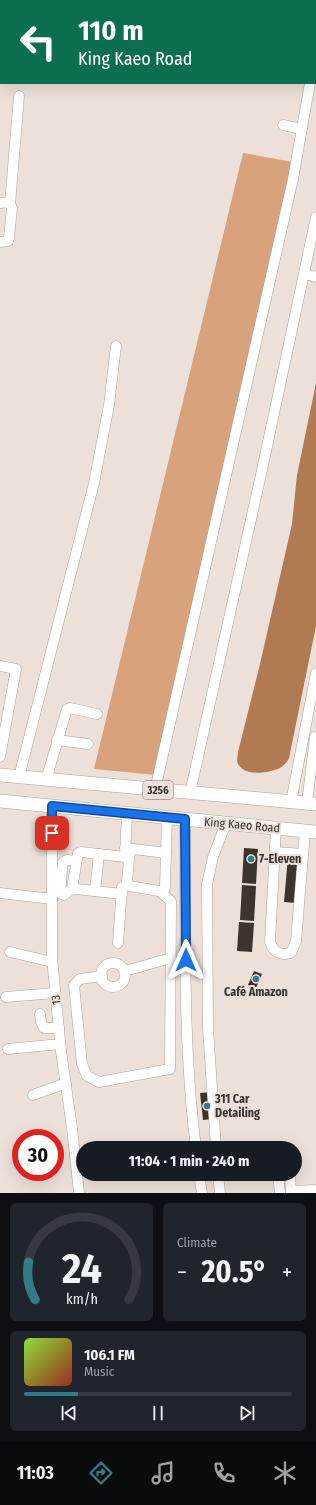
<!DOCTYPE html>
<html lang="en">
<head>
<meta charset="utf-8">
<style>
  body { margin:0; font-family:"Fira Sans Condensed",sans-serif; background:#20242c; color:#f1f3f6; height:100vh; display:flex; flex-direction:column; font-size:15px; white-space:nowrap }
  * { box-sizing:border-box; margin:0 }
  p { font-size:13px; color:#9ea1a6 }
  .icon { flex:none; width:22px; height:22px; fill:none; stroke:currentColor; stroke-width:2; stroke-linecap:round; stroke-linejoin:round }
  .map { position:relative; height:1193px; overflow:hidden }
  .side { display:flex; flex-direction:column; gap:10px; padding:10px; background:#0d0f14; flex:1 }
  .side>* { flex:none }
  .banner { position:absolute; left:0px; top:0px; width:316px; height:84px; box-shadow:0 4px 16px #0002; background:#0b6e4f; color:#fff; overflow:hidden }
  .speed { position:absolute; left:12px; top:1129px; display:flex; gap:8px; font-size:20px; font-weight:700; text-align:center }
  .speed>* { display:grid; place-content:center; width:52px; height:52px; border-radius:50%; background:#171b24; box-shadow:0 4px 16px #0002; line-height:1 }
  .speed .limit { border:6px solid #d22; background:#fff; color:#111 }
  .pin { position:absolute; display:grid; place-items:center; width:34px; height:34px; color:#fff; margin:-17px; border-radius:8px; box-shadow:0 2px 6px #0006 }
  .me { position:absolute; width:44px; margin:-22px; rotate:0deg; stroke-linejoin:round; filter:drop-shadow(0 0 3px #0008) }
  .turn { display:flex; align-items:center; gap:14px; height:84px; padding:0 12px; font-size:18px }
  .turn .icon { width:52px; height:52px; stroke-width:2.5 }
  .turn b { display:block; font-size:28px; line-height:34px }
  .big { font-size:30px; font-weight:700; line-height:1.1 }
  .side .widget { flex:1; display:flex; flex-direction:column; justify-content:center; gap:6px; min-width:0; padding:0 14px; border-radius:6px; background:#20242c }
  .side .dial { align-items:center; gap:0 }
  .dial svg { height:104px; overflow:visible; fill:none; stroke:#363941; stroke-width:7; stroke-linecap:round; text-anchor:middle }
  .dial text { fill:#f1f3f6; stroke:none }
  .song { display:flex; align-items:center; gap:12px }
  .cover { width:48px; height:48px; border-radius:6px; background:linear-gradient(135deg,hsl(90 70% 55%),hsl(10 70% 35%)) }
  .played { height:4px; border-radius:2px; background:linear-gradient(90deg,#347c85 20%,#363941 20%) }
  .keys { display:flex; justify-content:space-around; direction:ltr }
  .heat { display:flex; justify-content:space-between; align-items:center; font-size:22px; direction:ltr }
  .side .tiles { flex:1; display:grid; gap:10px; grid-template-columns:1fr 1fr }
  .widget:last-child { grid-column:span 2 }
  .trip { position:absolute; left:76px; top:1141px; width:226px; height:40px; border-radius:20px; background:#171b24; box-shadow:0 4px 16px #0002; font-weight:700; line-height:40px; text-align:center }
  .tab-bar { display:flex; height:64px; justify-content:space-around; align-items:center; background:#090b0e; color:#9ea1a6 }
  .tab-bar .icon { width:28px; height:28px }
  .tab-bar .on { color:#347c85 }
  .tab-bar b { font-size:18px; color:#f1f3f6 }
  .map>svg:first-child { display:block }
</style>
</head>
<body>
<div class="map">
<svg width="316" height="1193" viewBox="0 0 316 1193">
  <rect width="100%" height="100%" fill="#ece0d9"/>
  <g fill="#d8a27d">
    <polygon points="172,0 316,0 316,12 315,1"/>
    <polygon points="243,153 293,162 156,775 94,769"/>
  </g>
  <g fill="#b07a53">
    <polygon points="0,0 172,0 185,1 1,1 1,21"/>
    <path d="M316 383V626L289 758C287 762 285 765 280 768 269 773 242 778 237 761 237 759 238 754 238 752L260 664 292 524 297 475Z"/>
  </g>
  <g fill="#3c342e">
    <polygon points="244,848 258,849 256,884 242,883"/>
    <polygon points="288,857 300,858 296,903 284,902"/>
    <polygon points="242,885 256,886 254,921 240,920"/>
    <polygon points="239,922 254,923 252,952 237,951"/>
    <polygon points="254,971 262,974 256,988 248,985"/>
    <polygon points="212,1092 212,1119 203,1120 200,1093"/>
  </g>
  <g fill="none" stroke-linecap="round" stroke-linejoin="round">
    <g stroke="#aca19a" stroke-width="11">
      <g id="minor">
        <polyline points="315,70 316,70"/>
        <polyline points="283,125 302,129"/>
        <path d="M0 203C6 202 10 202 12 208L9 238 8 241 0 242"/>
        <polyline points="10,204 19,96"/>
        <polyline points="304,274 316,277"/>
        <polyline points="0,666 16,669 0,757"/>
        <polyline points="57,740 88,744"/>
        <polyline points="19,777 94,483 109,405 116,346"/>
        <polyline points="46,780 67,709 70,708 97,714"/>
        <polyline points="155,790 293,179 310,83"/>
        <polyline points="190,793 262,470 316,217"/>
        <polyline points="291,802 316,673"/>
        <polyline points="307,803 315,737 316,737"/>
        <polyline points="52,806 52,958 61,1051 72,1128 79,1193"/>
        <path d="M185 819C186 929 182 1039 196 1148"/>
        <path d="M276 828 270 942C273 952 281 956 291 953L296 941 305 831"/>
        <polyline points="125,848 166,853"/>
        <polyline points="130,849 127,881 129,886 159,891 164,890 165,887 167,817"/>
        <polyline points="275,852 303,854"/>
        <polyline points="125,857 127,813"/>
        <polyline points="74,887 64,895 60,893 63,862 67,860 76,861"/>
        <polyline points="95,891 99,854"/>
        <polyline points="0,893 52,899"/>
        <polyline points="122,894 76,889 74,887 73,883 78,853 81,852 125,857"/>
        <polyline points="118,943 122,887"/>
        <polyline points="10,952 52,962"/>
        <circle cx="113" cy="975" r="12"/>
        <polyline points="125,971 171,958"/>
        <polyline points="102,976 80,979 74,985 82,1064 87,1076 99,1082 170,1069 171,901 159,891"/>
        <polyline points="6,997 55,993"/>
        <polyline points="40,1014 41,1022 44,1028 59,1028"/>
        <polyline points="8,1049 60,1044"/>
        <polyline points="33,1095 66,1083"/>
        <polyline points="216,1148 208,1028 207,884 213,857 226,823"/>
        <polyline points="199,1174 202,1193"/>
        <polyline points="218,1174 220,1193"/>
        <polyline points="278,1174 280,1193"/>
        <polyline points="290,1174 291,1193"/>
        <polyline points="291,1191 314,1190"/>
      </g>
    </g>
    <g stroke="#aca19a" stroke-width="14">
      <g id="major">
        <polyline points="0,775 316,804"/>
        <polyline points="0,801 316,832"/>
      </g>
    </g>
    <g stroke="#99918b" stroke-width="1.5" stroke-dasharray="3 3" stroke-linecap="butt">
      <polyline points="0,31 1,31"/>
      <polyline points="315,50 316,50"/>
    </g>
    <use href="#minor" stroke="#fff" stroke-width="10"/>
    <use href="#major" stroke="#fff" stroke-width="13"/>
  </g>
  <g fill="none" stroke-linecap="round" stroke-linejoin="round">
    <g stroke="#114b97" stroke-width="10">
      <polyline id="route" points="52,833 52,806 185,819 186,960"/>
    </g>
    <use href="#route" stroke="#1a73e8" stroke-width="7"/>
  </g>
  <g fill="#347c85" stroke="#ece0d9" stroke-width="1.5">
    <circle cx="251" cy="859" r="4"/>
    <circle cx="256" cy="979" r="4"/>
    <circle cx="207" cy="1106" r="4"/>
  </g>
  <g text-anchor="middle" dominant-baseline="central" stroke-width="4" stroke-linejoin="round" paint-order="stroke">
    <rect fill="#ece0d9" stroke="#6e6863" stroke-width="1" x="143" y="781" width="30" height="18" rx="3"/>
    <g font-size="11" font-weight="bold" fill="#383431">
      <text x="158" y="790">3256</text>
    </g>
    <g font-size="12" fill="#383431" stroke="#ece0d9">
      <text transform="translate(242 825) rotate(5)">King Kaeo Road</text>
      <text transform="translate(56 1000) rotate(-96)">13</text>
    </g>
    <g font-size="12" font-weight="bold" fill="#383431" stroke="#ece0d9" text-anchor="start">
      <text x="259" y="859">7-Eleven</text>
      <text x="256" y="992" text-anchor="middle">Café Amazon</text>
      <text x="215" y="1099">311 Car<tspan x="215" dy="14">Detailing</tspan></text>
    </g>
  </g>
</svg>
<div class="speed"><div class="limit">30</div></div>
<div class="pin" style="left:52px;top:833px;background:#d93025"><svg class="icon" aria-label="arrive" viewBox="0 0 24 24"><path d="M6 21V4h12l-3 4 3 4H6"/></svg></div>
<svg class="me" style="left:186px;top:960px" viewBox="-20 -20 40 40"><path d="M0-17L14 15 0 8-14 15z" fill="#1a73e8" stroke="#fff" stroke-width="4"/></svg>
<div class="trip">11:04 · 1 min · 240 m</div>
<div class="banner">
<div class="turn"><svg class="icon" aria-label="left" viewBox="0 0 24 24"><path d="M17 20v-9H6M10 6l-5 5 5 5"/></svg><div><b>110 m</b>King Kaeo Road</div></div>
</div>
</div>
<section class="side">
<div class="tiles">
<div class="widget dial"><svg viewBox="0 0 100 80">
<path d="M14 69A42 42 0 1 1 86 69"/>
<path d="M14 69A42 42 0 0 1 9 40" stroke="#347c85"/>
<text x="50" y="56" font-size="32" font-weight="700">24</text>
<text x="50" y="72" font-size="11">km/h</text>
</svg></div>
<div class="widget"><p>Climate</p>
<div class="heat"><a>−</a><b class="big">20.5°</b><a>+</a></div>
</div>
<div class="widget">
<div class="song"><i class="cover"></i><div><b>106.1 FM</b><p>Music</p></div></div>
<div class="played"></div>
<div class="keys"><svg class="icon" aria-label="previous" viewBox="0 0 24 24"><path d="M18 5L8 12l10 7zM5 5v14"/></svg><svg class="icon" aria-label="pause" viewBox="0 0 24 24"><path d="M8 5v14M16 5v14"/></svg><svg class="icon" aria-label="next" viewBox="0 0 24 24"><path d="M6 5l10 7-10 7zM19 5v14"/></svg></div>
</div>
</div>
</section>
<nav class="tab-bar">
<b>11:03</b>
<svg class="icon on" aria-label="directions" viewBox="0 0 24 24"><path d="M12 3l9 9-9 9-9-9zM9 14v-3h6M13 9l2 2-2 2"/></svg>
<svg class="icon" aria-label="music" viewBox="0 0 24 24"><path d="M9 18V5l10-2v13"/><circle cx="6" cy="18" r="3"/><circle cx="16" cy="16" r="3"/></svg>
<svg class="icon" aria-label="phone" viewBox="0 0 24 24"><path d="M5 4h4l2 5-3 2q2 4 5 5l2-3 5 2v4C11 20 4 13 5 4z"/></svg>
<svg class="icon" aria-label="climate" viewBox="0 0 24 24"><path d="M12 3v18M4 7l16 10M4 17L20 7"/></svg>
</nav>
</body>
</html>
